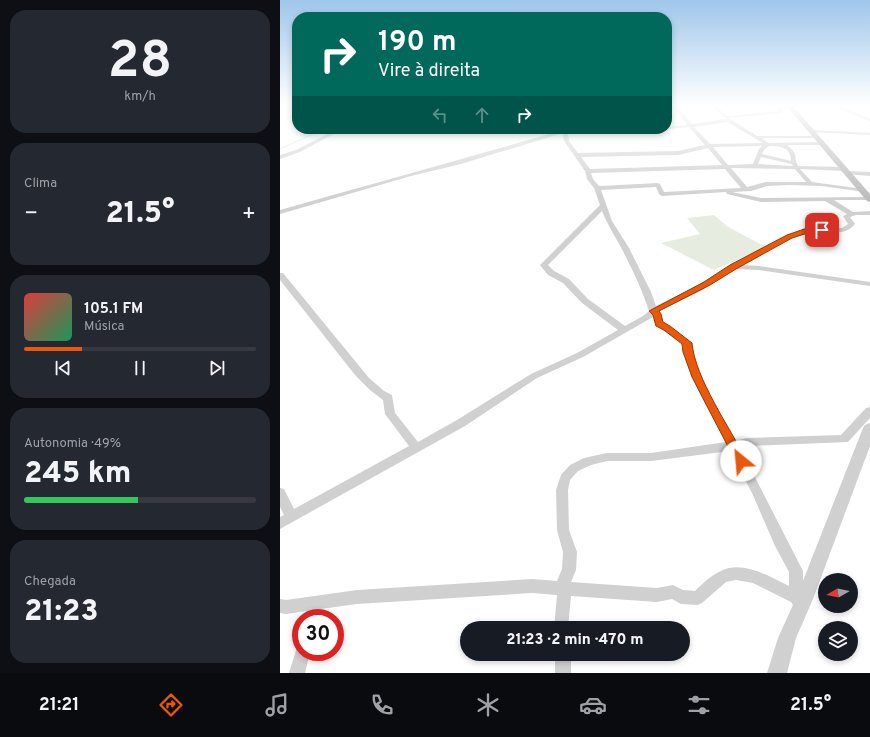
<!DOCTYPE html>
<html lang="pt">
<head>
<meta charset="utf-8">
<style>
  body { margin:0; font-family:Overpass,sans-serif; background:#242831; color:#f1f3f6; height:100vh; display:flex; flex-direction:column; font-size:15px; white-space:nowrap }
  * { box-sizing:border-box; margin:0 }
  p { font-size:13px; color:#9ea1a6 }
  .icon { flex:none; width:22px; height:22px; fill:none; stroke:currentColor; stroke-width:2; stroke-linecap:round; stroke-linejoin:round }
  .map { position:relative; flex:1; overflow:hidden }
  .details { display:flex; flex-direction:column; gap:10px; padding:10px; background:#0d0f14; width:280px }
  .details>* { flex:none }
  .banner { position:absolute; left:12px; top:12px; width:380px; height:122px; border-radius:16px; box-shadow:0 2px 6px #0003; background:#00695c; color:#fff; overflow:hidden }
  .needle { width:26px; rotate:261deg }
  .fabs { position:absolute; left:538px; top:573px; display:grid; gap:8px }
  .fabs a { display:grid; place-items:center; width:40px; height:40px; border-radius:50%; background:#171b24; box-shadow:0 2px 6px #0003; font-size:20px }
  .speed { position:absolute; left:12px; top:609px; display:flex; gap:8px; font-size:20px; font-weight:700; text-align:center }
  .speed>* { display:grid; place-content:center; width:52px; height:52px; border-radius:50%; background:#171b24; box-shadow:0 2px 6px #0003; line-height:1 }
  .speed .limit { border:6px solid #d22; background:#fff; color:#111 }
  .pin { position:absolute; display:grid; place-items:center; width:34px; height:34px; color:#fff; margin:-17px; border-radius:8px; box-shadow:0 2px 6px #0006 }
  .me { position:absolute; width:44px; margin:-22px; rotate:332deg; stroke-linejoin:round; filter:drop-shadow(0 0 3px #0008) }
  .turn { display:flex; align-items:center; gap:14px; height:84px; padding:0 20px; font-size:18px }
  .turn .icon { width:52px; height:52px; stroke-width:2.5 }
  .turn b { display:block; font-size:28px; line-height:34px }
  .lanes { display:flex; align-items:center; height:38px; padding:0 20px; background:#0003; justify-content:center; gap:20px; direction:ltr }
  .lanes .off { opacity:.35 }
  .big { font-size:30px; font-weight:800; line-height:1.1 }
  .details .card { flex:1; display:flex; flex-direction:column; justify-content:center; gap:6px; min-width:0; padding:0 14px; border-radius:16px; background:#242831 }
  .details .dial { align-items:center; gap:0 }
  .dial b { font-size:52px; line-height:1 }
  .song { display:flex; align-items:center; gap:12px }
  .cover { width:48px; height:48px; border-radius:6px; background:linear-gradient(135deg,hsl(0 70% 55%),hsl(150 70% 35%)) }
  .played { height:4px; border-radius:2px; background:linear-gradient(90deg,#ea580c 25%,#363941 25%) }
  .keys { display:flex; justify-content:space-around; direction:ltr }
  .heat { display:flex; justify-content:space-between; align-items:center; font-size:22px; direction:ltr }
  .charge { height:6px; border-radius:3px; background:linear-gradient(90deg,#34c759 49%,#363941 0) }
  .trip { position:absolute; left:180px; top:621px; width:230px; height:40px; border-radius:20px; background:#171b24; box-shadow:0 2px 6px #0003; font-weight:800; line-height:40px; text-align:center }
  .dock { display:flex; height:64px; justify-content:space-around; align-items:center; background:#090b0e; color:#9ea1a6 }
  .dock .icon { width:28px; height:28px }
  .dock .active { color:#ea580c }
  .dock b { font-size:18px; color:#f1f3f6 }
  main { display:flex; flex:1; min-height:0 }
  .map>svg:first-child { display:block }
</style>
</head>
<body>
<main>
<section class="details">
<div class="card dial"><b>28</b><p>km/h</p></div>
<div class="card"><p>Clima</p>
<div class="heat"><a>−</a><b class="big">21.5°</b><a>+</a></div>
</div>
<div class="card">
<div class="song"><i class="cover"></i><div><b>105.1 FM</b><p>Música</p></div></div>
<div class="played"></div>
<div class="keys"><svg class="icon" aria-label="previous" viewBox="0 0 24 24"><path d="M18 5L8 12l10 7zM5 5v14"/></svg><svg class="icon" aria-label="pause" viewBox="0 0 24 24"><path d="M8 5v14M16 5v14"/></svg><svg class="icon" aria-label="next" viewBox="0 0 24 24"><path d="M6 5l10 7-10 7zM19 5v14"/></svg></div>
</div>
<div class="card"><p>Autonomia · 49%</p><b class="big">245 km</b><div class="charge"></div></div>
<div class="card"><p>Chegada</p><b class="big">21:23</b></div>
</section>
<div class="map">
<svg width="590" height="673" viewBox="0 0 590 673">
  <rect width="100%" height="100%" fill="#fff"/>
  <polygon fill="#e6ecdf" points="434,215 448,227 486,247 434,270 381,243 420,234 407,218"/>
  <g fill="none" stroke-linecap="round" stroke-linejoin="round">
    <polyline stroke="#cfe2ee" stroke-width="1" points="0,149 44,129"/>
    <g fill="#d0d0d0" fill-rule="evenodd">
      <path d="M387 104C400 104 404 116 412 124L446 119 430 104H434L447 116 498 111V107H508L510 105 542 104 540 105 503 109V112L501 113 449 118 477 136H539V137L537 138H482L488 143 544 142 545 143 542 145H507C519 154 513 156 518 166L565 167 568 169 565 171 520 169 532 182 583 189 585 190V192L542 186 509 185 487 186 471 191 452 192 481 198 590 197V199L588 200H554L573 212 590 211V215H576L570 217 575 224C563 239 548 228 532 232 507 237 484 253 462 265L479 266 590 282V286L479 270 455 269 421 291 379 311 381 314 382 322 412 343C416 376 440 412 456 441L467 438 561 435 586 408 590 407V418L568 442 467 446 460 448 523 571V595L527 599 529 604 527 609 521 612 516 610 511 602 473 583 456 580 446 582 422 603 417 605 401 604 392 599 377 602 291 596 288 628H274L277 595 252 593 77 604 41 609 38 618H24L26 611 6 614 0 613V599L6 600 77 590 252 579 277 581 282 569 283 552 277 530 276 490 281 475 290 465 304 458 327 453H371L446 442C431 414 406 375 403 344L375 325 373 317 303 357 257 378 185 426 0 529V517L4 515 0 507V488L4 489 14 509 129 446 105 414 103 400 90 390 75 375 0 280V273H3L89 378 104 391 112 395 115 413 138 442 177 420 251 374 297 353 338 330 302 303 283 283 268 275 260 265 320 205 314 188 307 179 305 171 284 141 283 133 181 164 131 176 0 214V210C94 183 188 158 282 130V129H286L287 131 355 129 353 130 288 134 289 141 298 153 398 151 425 145 409 127 387 129H385H387V127L407 125 396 110 387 105ZM448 122 449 123 483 143 430 144 414 127ZM482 146 479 149 473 164 448 165 433 147ZM489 146C500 146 511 147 511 161L482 154 484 150ZM428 148 442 165 310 169 301 157 398 155ZM481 157 512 164 513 166 478 164ZM451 168 515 169 526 182H486L467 187ZM445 169 461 188 384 192 380 184 378 183 319 186 313 179 311 173ZM376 187 379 194 382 196 446 192 447 194 481 202 545 201 567 214 563 216 568 224 562 228 533 227 508 235 450 265 415 287 376 306 371 292 349 248 332 221 321 190ZM322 211C327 224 335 236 342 249 352 269 362 289 369 311L363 316 345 326 308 299 289 279 274 271 268 265ZM450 451 472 493 495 546 509 572V586C488 576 462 559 439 572 430 576 422 584 415 591L403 590 393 585 377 588 291 582 296 570 297 552 289 530 288 490 290 480 298 471 311 465 327 461H371Z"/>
      <polygon points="551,104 556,104 590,119 590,122"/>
      <polygon points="575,104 590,105 590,107"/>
      <polygon points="57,129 63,129 20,152 0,159 0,155 16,150"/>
      <polygon points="532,130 590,133 590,135 530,132 530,131"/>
      <polygon points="568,171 590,172 590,176 566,174 565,173"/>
      <polygon points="21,645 21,652 30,652 25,673 9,673 17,647"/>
      <rect x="275" y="654" width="16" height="19"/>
    </g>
    <polygon fill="#d0d0d0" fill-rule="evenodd" points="590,423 590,446 533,599 516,638 507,673 487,673 498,638 517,596 583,428 585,425"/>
    <polygon fill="#bdbdbd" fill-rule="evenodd" points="505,104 511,104 590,194 590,202 587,201"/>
  </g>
  <linearGradient id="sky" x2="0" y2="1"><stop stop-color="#9ec6ea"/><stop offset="0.53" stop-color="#fff"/><stop offset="1" stop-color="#fff" stop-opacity="0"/></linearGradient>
  <rect width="590" height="198" fill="url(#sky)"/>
  <path fill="#ea580c" stroke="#983908" d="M530 227 542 228 546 230 542 232H531L512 238 456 269 430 285 379 311 381 314 383 322 390 326 412 343C415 378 450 428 467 461L465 464 461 466 457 464 412 377 403 352 402 344 384 330 376 326 373 315 369 311 424 282 450 265 507 235Z"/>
</svg>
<div class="fabs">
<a><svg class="needle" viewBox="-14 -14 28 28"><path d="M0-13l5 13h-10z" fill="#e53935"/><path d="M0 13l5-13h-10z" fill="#9ea1a6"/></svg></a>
<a><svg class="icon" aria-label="layers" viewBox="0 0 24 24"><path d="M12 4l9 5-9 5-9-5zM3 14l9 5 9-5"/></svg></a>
</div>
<div class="speed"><div class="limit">30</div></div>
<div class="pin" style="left:542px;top:230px;background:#d93025"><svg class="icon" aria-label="arrive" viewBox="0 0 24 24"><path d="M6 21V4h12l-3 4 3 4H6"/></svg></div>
<svg class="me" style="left:461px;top:461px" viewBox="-20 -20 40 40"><circle r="19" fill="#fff"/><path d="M0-13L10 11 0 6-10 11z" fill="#ea580c"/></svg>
<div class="trip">21:23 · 2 min · 470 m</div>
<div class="banner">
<div class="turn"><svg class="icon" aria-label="right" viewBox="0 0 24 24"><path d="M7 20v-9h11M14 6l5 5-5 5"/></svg><div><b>190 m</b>Vire à direita</div></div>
<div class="lanes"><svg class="icon off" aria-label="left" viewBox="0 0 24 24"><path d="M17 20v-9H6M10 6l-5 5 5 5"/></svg><svg class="icon off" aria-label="ahead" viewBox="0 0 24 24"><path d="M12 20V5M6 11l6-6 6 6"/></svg><svg class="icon" aria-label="right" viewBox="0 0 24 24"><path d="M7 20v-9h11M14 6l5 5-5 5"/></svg></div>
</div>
</div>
</main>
<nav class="dock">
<b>21:21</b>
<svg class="icon active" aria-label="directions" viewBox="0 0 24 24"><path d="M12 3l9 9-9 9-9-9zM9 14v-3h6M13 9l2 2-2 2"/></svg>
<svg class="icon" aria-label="music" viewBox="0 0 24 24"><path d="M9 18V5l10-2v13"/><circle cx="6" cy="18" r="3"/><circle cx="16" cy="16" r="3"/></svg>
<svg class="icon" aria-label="phone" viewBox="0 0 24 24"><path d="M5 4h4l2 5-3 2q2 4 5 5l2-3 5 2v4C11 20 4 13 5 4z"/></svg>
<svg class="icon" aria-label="climate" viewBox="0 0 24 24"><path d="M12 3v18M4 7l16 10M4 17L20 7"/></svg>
<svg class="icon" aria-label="car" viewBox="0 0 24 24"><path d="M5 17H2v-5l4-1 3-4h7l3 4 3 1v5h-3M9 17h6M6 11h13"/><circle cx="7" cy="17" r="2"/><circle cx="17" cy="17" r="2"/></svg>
<svg class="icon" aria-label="filters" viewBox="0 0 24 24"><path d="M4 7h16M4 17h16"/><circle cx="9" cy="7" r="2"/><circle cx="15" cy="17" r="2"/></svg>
<b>21.5°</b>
</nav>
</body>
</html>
